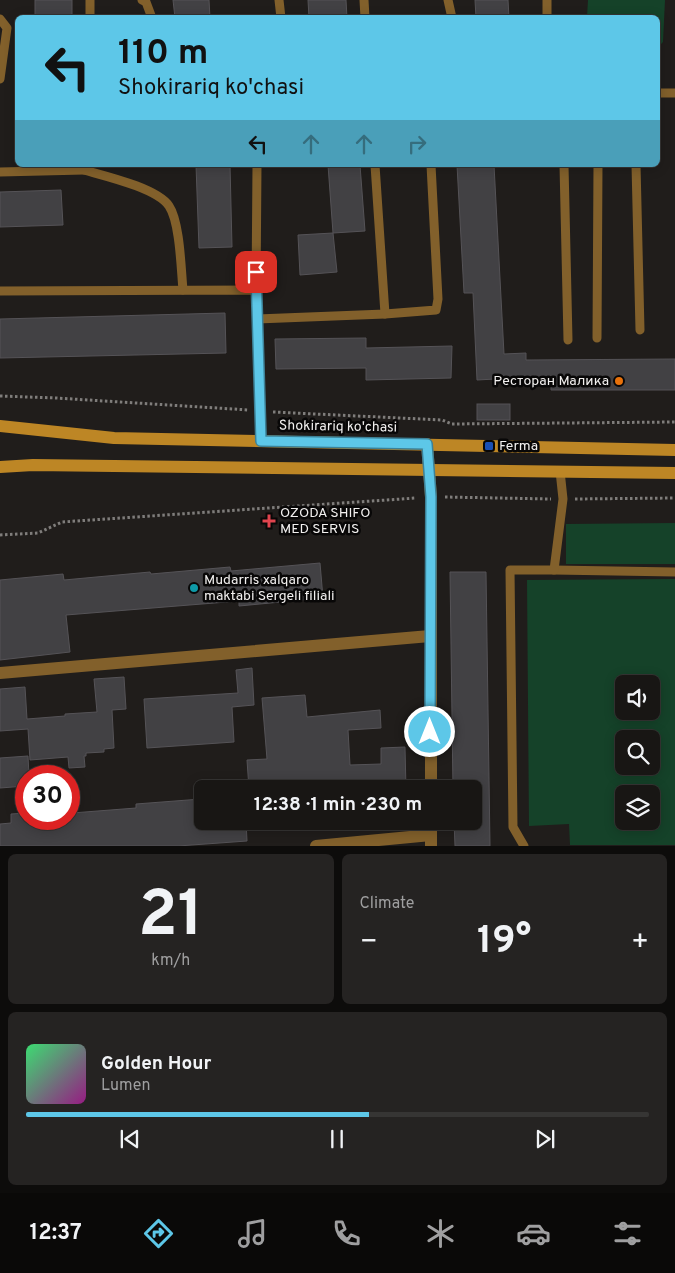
<!DOCTYPE html>
<html lang="en">
<head>
<meta charset="utf-8">
<style>
  body { margin:0; font-family:Overpass,sans-serif; background:#252322; color:#f1f3f6; height:100vh; display:flex; flex-direction:column; font-size:19px; white-space:nowrap }
  * { box-sizing:border-box; margin:0 }
  p { font-size:16px; color:#9f9fa0 }
  .icon { flex:none; width:28px; height:28px; fill:none; stroke:currentColor; stroke-width:2; stroke-linecap:round; stroke-linejoin:round }
  .map { position:relative; height:846px; overflow:hidden }
  .details { display:flex; flex-direction:column; gap:8px; padding:8px; background:#0d0c0b; flex:1 }
  .details>* { flex:none }
  .guide { position:absolute; left:15px; top:15px; width:645px; height:152px; border-radius:8px; box-shadow:0 2px 12px #0003,0 0 0 1px #363534; background:#5dc7e8; color:#111; overflow:hidden }
  .buttons { position:absolute; left:615px; top:675px; display:grid; gap:10px }
  .buttons a { display:grid; place-items:center; width:45px; height:45px; border-radius:8px; background:#181614; box-shadow:0 2px 12px #0003,0 0 0 1px #363534; font-size:25px }
  .speed { position:absolute; left:15px; top:765px; display:flex; gap:10px; font-size:25px; font-weight:700; text-align:center }
  .speed>* { display:grid; place-content:center; width:65px; height:65px; border-radius:50%; background:#181614; box-shadow:0 2px 12px #0003,0 0 0 1px #363534; line-height:1 }
  .speed .limit { border:8px solid #d22; background:#fff; color:#111 }
  .pin { position:absolute; display:grid; place-items:center; width:42px; height:42px; color:#fff; margin:-21px; border-radius:10px; box-shadow:0 2px 8px #0006 }
  .me { position:absolute; width:55px; margin:-28px; rotate:0deg; stroke-linejoin:round; filter:drop-shadow(0 0 4px #0008) }
  .turn { display:flex; align-items:center; gap:18px; height:105px; padding:0 20px; font-size:22px }
  .turn .icon { width:65px; height:65px; stroke-width:2.5 }
  .turn b { display:block; font-size:35px; line-height:42px }
  .lanes { display:flex; align-items:center; height:48px; padding:0 20px; background:#0003; justify-content:center; gap:25px; direction:ltr }
  .lanes .off { opacity:.35 }
  .big { font-size:38px; font-weight:700; line-height:1.1 }
  .details .tile { flex:1; display:flex; flex-direction:column; justify-content:center; gap:8px; min-width:0; padding:0 18px; border-radius:8px; background:#252322 }
  .details .dial { align-items:center; gap:0 }
  .dial b { font-size:65px; line-height:1 }
  .song { display:flex; align-items:center; gap:15px }
  .cover { width:60px; height:60px; border-radius:8px; background:linear-gradient(135deg,hsl(140 70% 55%),hsl(310 70% 35%)) }
  .played { height:5px; border-radius:2px; background:linear-gradient(90deg,#5dc7e8 55%,#363534 55%) }
  .keys { display:flex; justify-content:space-around; direction:ltr }
  .heat { display:flex; justify-content:space-between; align-items:center; font-size:28px; direction:ltr }
  .details .tiles { flex:1; display:grid; gap:8px; grid-template-columns:1fr 1fr }
  .tile:last-child { grid-column:span 2 }
  .trip { position:absolute; left:194px; top:780px; width:288px; height:50px; border-radius:8px; background:#181614; box-shadow:0 2px 12px #0003,0 0 0 1px #363534; font-weight:700; line-height:50px; text-align:center }
  .menu { display:flex; height:80px; justify-content:space-around; align-items:center; background:#0a0908; color:#9f9fa0 }
  .menu .icon { width:35px; height:35px }
  .menu .on { color:#5dc7e8 }
  .menu b { font-size:22px; color:#f1f3f6 }
  .map>svg:first-child { display:block }
</style>
</head>
<body>
<div class="map">
<svg width="675" height="846" viewBox="0 0 675 846">
  <rect width="100%" height="100%" fill="#201d1b"/>
  <g fill="#154229" fill-rule="evenodd">
    <polygon points="588,0 665,0 663,42 658,47 658,18 587,17"/>
    <polygon points="675,523 675,564 566,564 566,524"/>
    <path d="M675 579V845H570L569 824 529 826 527 580ZM624 684H651V711H624ZM624 739H651V766H624ZM624 794H651V821H624Z"/>
  </g>
  <g fill="#424144" stroke="#555357">
    <rect x="35" y="0" width="37" height="18"/>
    <polygon points="173,0 209,0 210,18 175,18"/>
    <polygon points="308,0 346,0 347,18 309,18"/>
    <polygon points="475,0 508,0 509,18 476,18"/>
    <polygon points="196,165 230,165 232,247 199,248"/>
    <polygon points="328,165 360,165 365,231 333,233"/>
    <polygon points="457,165 494,165 504,354 526,353 526,360 675,359 675,390 551,390 551,376 477,380 473,293 464,293"/>
    <polygon points="61,190 63,225 0,227 0,192"/>
    <polygon points="333,233 337,272 300,275 298,235"/>
    <polygon points="225,313 226,353 0,358 0,319"/>
    <polygon points="366,338 366,348 452,346 451,378 366,380 366,368 276,369 275,339"/>
    <rect x="477" y="404" width="33" height="16"/>
    <polygon points="320,563 323,598 239,606 239,601 66,615 70,652 0,660 0,580 63,574 64,580 150,572 151,574 230,567 231,571"/>
    <polygon points="450,572 486,572 490,846 455,846 454,821 472,821 472,789 453,789"/>
    <polygon points="252,668 254,705 232,707 234,742 147,748 144,699 238,693 236,670"/>
    <polygon points="124,677 126,709 112,710 114,748 104,749 104,752 86,753 86,756 84,756 85,767 69,768 68,757 30,760 28,729 0,731 0,689 25,687 27,719 65,716 65,714 97,712 94,679"/>
    <polygon points="305,695 307,717 380,710 381,728 348,730 350,765 381,764 381,748 405,747 406,789 249,789 247,760 267,759 262,698"/>
    <polygon points="28,756 29,776 26,776 26,786 0,788 0,758"/>
    <polygon points="201,799 202,821 246,821 247,841 178,846 0,846 0,824 11,823 11,814 26,813 26,819 69,819 72,817 72,813 136,808 136,804"/>
  </g>
  <g fill="none" stroke-linecap="round" stroke-linejoin="round">
    <g stroke="#7f7d7b" stroke-width="3" stroke-dasharray="2.5 2.5" stroke-linecap="butt">
      <polyline points="0,396 56,398 249,410"/>
      <polyline points="273,412 442,420 452,424 675,422"/>
      <polyline points="445,497 551,499"/>
      <polyline points="575,499 675,498"/>
      <polyline points="0,535 38,533 62,522 416,498"/>
    </g>
    <g stroke="#82602b" stroke-width="9">
      <polyline points="90,0 90,18"/>
      <polyline points="142,0 146,2 152,18"/>
      <polyline points="279,0 281,18"/>
      <polyline points="364,0 365,18"/>
      <polyline points="448,0 452,18"/>
      <polyline points="547,0 547,18"/>
      <polyline points="0,19 7,28 0,79"/>
      <polyline points="658,93 675,93"/>
      <polyline points="375,165 385,314"/>
      <polyline points="564,165 568,340"/>
      <polyline points="636,165 640,330"/>
      <path d="M84 170C105 176 157 188 169 206 180 222 181 269 183 290"/>
      <polyline points="0,172 84,170 84,165"/>
      <polyline points="256,290 257,165"/>
      <polyline points="0,291 256,290 257,319"/>
      <polyline points="597,338 598,165"/>
      <polyline points="261,441 257,319 385,314 436,310 438,299 431,165"/>
      <polyline points="554,570 675,572"/>
      <polyline points="524,846 513,827 510,570 554,570 563,499 560,471"/>
    </g>
    <g stroke="#82602b" stroke-width="12">
      <polyline points="427,444 431,497 431,789"/>
      <polyline points="0,673 430,636"/>
      <polyline points="316,846 431,835"/>
      <polyline points="431,846 431,821"/>
    </g>
    <g stroke="#bd8625" stroke-width="12">
      <polyline points="0,426 114,438 675,450"/>
      <polyline points="0,467 33,465 675,473"/>
    </g>
  </g>
  <g fill="none" stroke-linecap="round" stroke-linejoin="round">
    <g stroke="#3c8197" stroke-width="12">
      <polyline id="route" points="256,272 261,441 427,444 431,497 430,732"/>
    </g>
    <use href="#route" stroke="#5dc7e8" stroke-width="9"/>
  </g>
  <circle fill="#e8710a" stroke="#080707" stroke-width="2" cx="619" cy="381" r="5"/>
  <rect fill="#1a4fb4" stroke="#080707" stroke-width="2" x="484" y="441" width="10" height="10" rx="2.5"/>
  <path fill="#e0444e" stroke="#080707" stroke-width="2" d="M266.5 513.5h5v5h5v5h-5v5h-5v-5h-5v-5h5z"/>
  <circle fill="#0f9aa8" stroke="#080707" stroke-width="2" cx="194" cy="588" r="5"/>
  <g text-anchor="middle" dominant-baseline="central" stroke-width="5" stroke-linejoin="round" paint-order="stroke">
    <g font-size="14" fill="#f2f0ef" stroke="#080707" text-anchor="start">
      <text x="609" y="381" text-anchor="end">Ресторан Малика</text>
      <text x="499" y="446">Ferma</text>
      <text x="280" y="513">OZODA SHIFO<tspan x="280" dy="16">MED SERVIS</tspan></text>
      <text x="204" y="580">Mudarris xalqaro<tspan x="204" dy="16">maktabi Sergeli filiali</tspan></text>
    </g>
    <g font-size="14" fill="#f2f0ef" stroke="#080707">
      <text transform="translate(338 427) rotate(1)">Shokirariq ko'chasi</text>
    </g>
  </g>
</svg>
<div class="buttons">
<a><svg class="icon" aria-label="sound" viewBox="0 0 24 24"><path d="M4 9h4l5-4v14l-5-4H4zM17 9q2 3 0 6"/></svg></a>
<a><svg class="icon" aria-label="search" viewBox="0 0 24 24"><circle cx="10" cy="10" r="6"/><path d="M15 15l6 6"/></svg></a>
<a><svg class="icon" aria-label="layers" viewBox="0 0 24 24"><path d="M12 4l9 5-9 5-9-5zM3 14l9 5 9-5"/></svg></a>
</div>
<div class="speed"><div class="limit">30</div></div>
<div class="pin" style="left:256px;top:272px;background:#d93025"><svg class="icon" aria-label="arrive" viewBox="0 0 24 24"><path d="M6 21V4h12l-3 4 3 4H6"/></svg></div>
<svg class="me" style="left:430px;top:732px" viewBox="-20 -20 40 40"><circle r="17" fill="#5dc7e8" stroke="#fff" stroke-width="3"/><path d="M0-11L8 9 0 5-8 9z" fill="#fff"/></svg>
<div class="trip">12:38 · 1 min · 230 m</div>
<div class="guide">
<div class="turn"><svg class="icon" aria-label="left" viewBox="0 0 24 24"><path d="M17 20v-9H6M10 6l-5 5 5 5"/></svg><div><b>110 m</b>Shokirariq ko'chasi</div></div>
<div class="lanes"><svg class="icon" aria-label="left" viewBox="0 0 24 24"><path d="M17 20v-9H6M10 6l-5 5 5 5"/></svg><svg class="icon off" aria-label="ahead" viewBox="0 0 24 24"><path d="M12 20V5M6 11l6-6 6 6"/></svg><svg class="icon off" aria-label="ahead" viewBox="0 0 24 24"><path d="M12 20V5M6 11l6-6 6 6"/></svg><svg class="icon off" aria-label="right" viewBox="0 0 24 24"><path d="M7 20v-9h11M14 6l5 5-5 5"/></svg></div>
</div>
</div>
<section class="details">
<div class="tiles">
<div class="tile dial"><b>21</b><p>km/h</p></div>
<div class="tile"><p>Climate</p>
<div class="heat"><a>−</a><b class="big">19°</b><a>+</a></div>
</div>
<div class="tile">
<div class="song"><i class="cover"></i><div><b>Golden Hour</b><p>Lumen</p></div></div>
<div class="played"></div>
<div class="keys"><svg class="icon" aria-label="previous" viewBox="0 0 24 24"><path d="M18 5L8 12l10 7zM5 5v14"/></svg><svg class="icon" aria-label="pause" viewBox="0 0 24 24"><path d="M8 5v14M16 5v14"/></svg><svg class="icon" aria-label="next" viewBox="0 0 24 24"><path d="M6 5l10 7-10 7zM19 5v14"/></svg></div>
</div>
</div>
</section>
<nav class="menu">
<b>12:37</b>
<svg class="icon on" aria-label="directions" viewBox="0 0 24 24"><path d="M12 3l9 9-9 9-9-9zM9 14v-3h6M13 9l2 2-2 2"/></svg>
<svg class="icon" aria-label="music" viewBox="0 0 24 24"><path d="M9 18V5l10-2v13"/><circle cx="6" cy="18" r="3"/><circle cx="16" cy="16" r="3"/></svg>
<svg class="icon" aria-label="phone" viewBox="0 0 24 24"><path d="M5 4h4l2 5-3 2q2 4 5 5l2-3 5 2v4C11 20 4 13 5 4z"/></svg>
<svg class="icon" aria-label="climate" viewBox="0 0 24 24"><path d="M12 3v18M4 7l16 10M4 17L20 7"/></svg>
<svg class="icon" aria-label="car" viewBox="0 0 24 24"><path d="M5 17H2v-5l4-1 3-4h7l3 4 3 1v5h-3M9 17h6M6 11h13"/><circle cx="7" cy="17" r="2"/><circle cx="17" cy="17" r="2"/></svg>
<svg class="icon" aria-label="filters" viewBox="0 0 24 24"><path d="M4 7h16M4 17h16"/><circle cx="9" cy="7" r="2"/><circle cx="15" cy="17" r="2"/></svg>
</nav>
</body>
</html>
